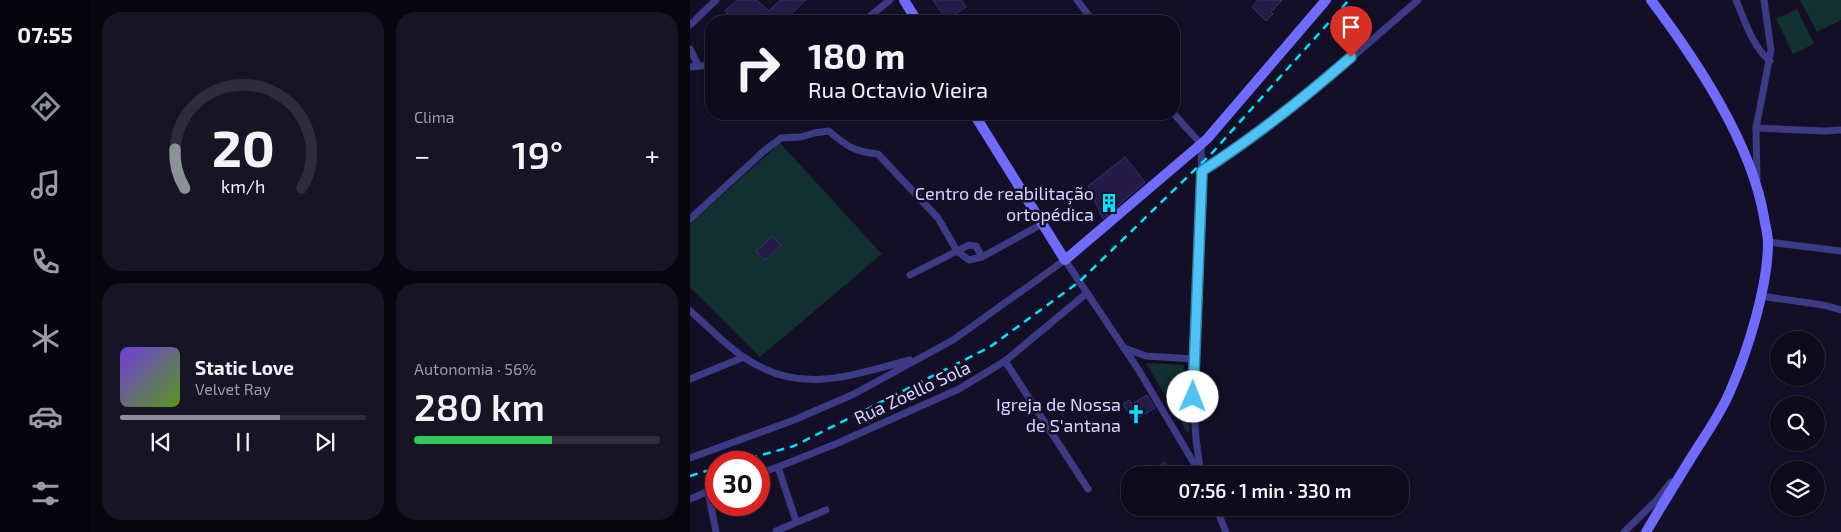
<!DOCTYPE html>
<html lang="pt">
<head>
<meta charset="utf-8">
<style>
  body { margin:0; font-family:"Exo 2",sans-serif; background:#171425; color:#f1f3f6; height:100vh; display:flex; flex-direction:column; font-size:19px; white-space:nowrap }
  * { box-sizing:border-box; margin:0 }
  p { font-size:16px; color:#9b9ba3 }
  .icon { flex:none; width:28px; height:28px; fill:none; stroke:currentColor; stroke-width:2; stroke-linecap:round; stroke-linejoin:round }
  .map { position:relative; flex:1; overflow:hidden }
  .sheet { display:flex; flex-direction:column; gap:12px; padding:12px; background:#08060f; width:600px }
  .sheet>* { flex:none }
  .banner { position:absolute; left:15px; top:15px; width:475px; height:105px; border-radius:20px; box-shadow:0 1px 4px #0004,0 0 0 1px #2e2b3b; background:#0e0b1c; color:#f1f3f6; overflow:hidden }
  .buttons { position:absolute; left:1080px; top:331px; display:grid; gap:10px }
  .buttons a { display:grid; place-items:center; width:55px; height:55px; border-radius:50%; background:#0e0b1c; box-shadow:0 1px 4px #0004,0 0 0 1px #2e2b3b; font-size:25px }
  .speed { position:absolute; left:15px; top:451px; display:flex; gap:10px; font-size:25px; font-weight:700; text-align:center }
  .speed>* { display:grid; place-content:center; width:65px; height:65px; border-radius:50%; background:#0e0b1c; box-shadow:0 1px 4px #0004,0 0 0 1px #2e2b3b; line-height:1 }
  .speed .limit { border:8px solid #d22; background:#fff; color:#111 }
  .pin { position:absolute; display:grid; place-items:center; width:42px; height:42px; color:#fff; margin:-51px -21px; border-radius:50% 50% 50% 0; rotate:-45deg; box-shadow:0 0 5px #0007 }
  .pin .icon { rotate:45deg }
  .me { position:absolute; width:55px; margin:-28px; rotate:1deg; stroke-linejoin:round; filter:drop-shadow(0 0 4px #0008) }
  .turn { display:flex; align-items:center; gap:18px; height:105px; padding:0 20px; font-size:22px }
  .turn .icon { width:65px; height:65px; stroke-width:2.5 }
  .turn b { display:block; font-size:35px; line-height:42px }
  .big { font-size:38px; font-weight:600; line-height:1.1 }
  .sheet .card { flex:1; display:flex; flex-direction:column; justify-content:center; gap:8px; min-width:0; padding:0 18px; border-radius:20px; background:#171425 }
  .sheet .dial { align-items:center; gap:0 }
  .dial svg { height:130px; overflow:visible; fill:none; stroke:#2e2b3b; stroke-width:7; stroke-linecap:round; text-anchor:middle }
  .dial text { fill:#f1f3f6; stroke:none }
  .song { display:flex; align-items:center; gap:15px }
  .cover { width:60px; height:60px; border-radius:8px; background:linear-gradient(135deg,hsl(260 70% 55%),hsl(90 70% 35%)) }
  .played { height:5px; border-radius:2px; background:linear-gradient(90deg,#8c9099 65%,#2e2b3b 65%) }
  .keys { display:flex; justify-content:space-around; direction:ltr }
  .heat { display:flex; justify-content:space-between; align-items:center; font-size:28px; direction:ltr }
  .charge { height:8px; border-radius:4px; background:linear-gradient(90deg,#34c759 56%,#2e2b3b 0) }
  .sheet .tiles { flex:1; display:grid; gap:12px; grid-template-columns:repeat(2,1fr) }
  .trip { position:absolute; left:431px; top:466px; width:288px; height:50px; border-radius:20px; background:#0e0b1c; box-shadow:0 1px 4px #0004,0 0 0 1px #2e2b3b; font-weight:600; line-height:50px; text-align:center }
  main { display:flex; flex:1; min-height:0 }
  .menu { display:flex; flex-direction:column; width:90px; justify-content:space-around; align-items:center; background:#06040b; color:#9b9ba3 }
  .menu .icon { width:35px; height:35px }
  .menu .current { color:#8c9099 }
  .menu b { font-size:22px; color:#f1f3f6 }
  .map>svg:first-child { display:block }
</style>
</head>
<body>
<main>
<nav class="menu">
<b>07:55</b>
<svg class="icon current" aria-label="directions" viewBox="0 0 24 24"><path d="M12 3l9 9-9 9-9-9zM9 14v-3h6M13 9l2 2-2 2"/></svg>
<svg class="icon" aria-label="music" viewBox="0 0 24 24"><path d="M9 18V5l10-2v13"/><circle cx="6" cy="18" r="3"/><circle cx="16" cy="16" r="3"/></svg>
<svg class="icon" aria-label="phone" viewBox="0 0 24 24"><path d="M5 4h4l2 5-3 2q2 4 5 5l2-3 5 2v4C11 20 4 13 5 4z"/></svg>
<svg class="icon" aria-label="climate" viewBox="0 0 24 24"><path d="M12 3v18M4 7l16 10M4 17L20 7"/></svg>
<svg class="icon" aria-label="car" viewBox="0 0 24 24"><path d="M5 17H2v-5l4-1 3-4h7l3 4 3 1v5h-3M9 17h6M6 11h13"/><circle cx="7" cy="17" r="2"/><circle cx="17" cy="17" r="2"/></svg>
<svg class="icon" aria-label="filters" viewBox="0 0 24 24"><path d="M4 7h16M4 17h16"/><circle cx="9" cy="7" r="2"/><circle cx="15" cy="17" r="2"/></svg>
</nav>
<section class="sheet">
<div class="tiles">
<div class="card dial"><svg viewBox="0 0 100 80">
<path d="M14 69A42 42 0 1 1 86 69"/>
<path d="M14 69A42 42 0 0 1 8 45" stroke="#8c9099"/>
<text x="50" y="56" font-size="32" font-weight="700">20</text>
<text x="50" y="72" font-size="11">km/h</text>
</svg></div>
<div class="card"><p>Clima</p>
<div class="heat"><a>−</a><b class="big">19°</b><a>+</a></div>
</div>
<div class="card">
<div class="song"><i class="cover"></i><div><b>Static Love</b><p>Velvet Ray</p></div></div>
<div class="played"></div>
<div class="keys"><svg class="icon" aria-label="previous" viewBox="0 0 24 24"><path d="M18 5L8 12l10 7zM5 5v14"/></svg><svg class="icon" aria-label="pause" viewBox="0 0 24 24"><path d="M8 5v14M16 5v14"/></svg><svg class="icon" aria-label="next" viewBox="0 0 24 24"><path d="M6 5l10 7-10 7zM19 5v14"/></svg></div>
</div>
<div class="card"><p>Autonomia · 56%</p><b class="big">280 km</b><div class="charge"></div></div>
</div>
</section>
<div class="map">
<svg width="1151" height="532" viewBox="0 0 1151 532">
  <rect width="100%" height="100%" fill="#130f26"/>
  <g fill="#12302f">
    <polygon points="1110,0 1151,0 1151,20 1127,32"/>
    <polygon points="1107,9 1124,44 1103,54 1086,19"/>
    <polygon points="90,143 192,254 70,357 0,287 0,224"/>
    <polygon points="456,363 494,365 500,431 497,432"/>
  </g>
  <g fill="#241b47" stroke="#3b2d73">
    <polygon points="47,0 67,0 79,11 90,0 116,0 94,21 45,21 35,11"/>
    <polygon points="243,0 271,0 276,7 257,20"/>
    <polygon points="568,0 592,0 581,12 583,14 576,21 562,7"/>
    <polygon points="435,157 455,182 413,219 398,186"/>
    <polygon points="83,236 91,246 75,260 66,251"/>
    <polygon points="457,395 465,408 443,421 433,404 439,400 442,404"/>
    <polygon points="475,462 482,475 451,475"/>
  </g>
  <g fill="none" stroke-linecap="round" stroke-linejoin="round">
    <g stroke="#3d3a85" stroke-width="7">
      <polyline points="387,0 403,21"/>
      <path d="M1046 0C1055 21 1062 46 1080 61"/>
      <polyline points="174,21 200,0"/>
      <polyline points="0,25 26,0"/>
      <polyline points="0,49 8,65"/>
      <polyline points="0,67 21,65"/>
      <polyline points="484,114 511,144 512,187 503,397 506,439 510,468"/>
      <polyline points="1066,128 1135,131 1151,130"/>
      <polyline points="512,171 532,158 621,93 728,0"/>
      <polyline points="1067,180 1066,128 1081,50 1074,0"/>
      <path d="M0 219 74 151 91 138 111 137 124 133 139 131C156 146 165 152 188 154L248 218 267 251 279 260 292 257 352 224"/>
      <polyline points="1078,242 1151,251"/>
      <polyline points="220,275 279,245 286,246 292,257"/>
      <polyline points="1070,296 1133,305 1151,310"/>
      <path d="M0 311C18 326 35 345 55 358 111 396 161 375 220 360"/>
      <polyline points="434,348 456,356 504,359"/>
      <polyline points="315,361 398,489"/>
      <polyline points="0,379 54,357"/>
      <polyline points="0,458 104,420 164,394 263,340 375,260 448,369 511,475"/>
      <polyline points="88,467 106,521"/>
      <polyline points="69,473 88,467 148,443 269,389 315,361 397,293"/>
      <polyline points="18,491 26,532"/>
      <polyline points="0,499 26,488"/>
      <polyline points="526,508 536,532"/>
      <polyline points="86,531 136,510"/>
      <polyline points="934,532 966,501 981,482"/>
    </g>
    <g stroke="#6f6bff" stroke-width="10">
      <polyline points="214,0 227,21"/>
      <polyline points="284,114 375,260 517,139 636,0"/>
      <path d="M956 532C971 507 986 482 1001 458 1015 435 1031 414 1041 389 1058 350 1078 286 1078 243 1078 234 1075 225 1074 217 1061 142 1006 60 961 0"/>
    </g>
    <g stroke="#00e5ff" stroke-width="2.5" stroke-dasharray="8 6" stroke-linecap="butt">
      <polyline points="46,462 104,446 300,347 389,282 522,153 659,0"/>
      <polyline points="0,476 26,468"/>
    </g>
  </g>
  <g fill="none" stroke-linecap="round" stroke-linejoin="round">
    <g stroke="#337fa1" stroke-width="12">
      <path id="route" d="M503 397 512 171C565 137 614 98 661 57"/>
    </g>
    <use href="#route" stroke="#4fc3f7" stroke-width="9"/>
  </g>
  <defs>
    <g id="building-bare" transform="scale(1.5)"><path d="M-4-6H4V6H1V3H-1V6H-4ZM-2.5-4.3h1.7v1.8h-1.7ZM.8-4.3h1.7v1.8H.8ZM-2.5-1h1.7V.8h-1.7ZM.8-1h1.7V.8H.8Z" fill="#00e5ff" stroke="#130f26" stroke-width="2.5" paint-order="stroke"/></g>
    <g id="church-bare" transform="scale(1.5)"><path d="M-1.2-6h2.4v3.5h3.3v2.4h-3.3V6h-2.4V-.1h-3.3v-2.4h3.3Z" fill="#00e5ff" stroke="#130f26" stroke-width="2.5" paint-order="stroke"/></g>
  </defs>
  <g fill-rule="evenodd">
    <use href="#building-bare" x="419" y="203"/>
    <use href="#church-bare" x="446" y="414"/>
  </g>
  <g text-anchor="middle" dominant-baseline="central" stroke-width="5" stroke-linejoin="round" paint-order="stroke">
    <g font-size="18" fill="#d9d4ff" stroke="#130f26" text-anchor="end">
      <text x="404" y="193">Centro de reabilitação<tspan x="404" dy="21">ortopédica</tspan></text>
      <text x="431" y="404">Igreja de Nossa<tspan x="431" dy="21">de S'antana</tspan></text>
    </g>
    <g font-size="18" fill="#d9d4ff" stroke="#130f26">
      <text transform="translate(222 392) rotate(-25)">Rua Zoello Sola</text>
    </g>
  </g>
</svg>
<div class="buttons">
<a><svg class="icon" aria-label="sound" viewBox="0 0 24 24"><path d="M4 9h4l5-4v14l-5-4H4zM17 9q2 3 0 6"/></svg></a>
<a><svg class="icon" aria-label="search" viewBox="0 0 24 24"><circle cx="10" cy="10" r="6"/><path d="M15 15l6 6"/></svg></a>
<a><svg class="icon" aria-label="layers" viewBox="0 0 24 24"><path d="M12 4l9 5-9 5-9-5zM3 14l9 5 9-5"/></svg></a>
</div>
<div class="speed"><div class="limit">30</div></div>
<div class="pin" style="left:661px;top:57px;background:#d93025"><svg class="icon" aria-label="arrive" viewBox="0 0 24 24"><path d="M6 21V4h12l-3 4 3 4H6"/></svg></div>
<svg class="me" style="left:503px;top:397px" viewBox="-20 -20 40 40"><circle r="19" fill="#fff"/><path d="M0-13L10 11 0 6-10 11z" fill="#4fc3f7"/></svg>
<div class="trip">07:56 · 1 min · 330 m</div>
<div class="banner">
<div class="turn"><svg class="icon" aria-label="right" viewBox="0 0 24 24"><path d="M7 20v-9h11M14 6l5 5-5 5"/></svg><div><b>180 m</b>Rua Octavio Vieira</div></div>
</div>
</div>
</main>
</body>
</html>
